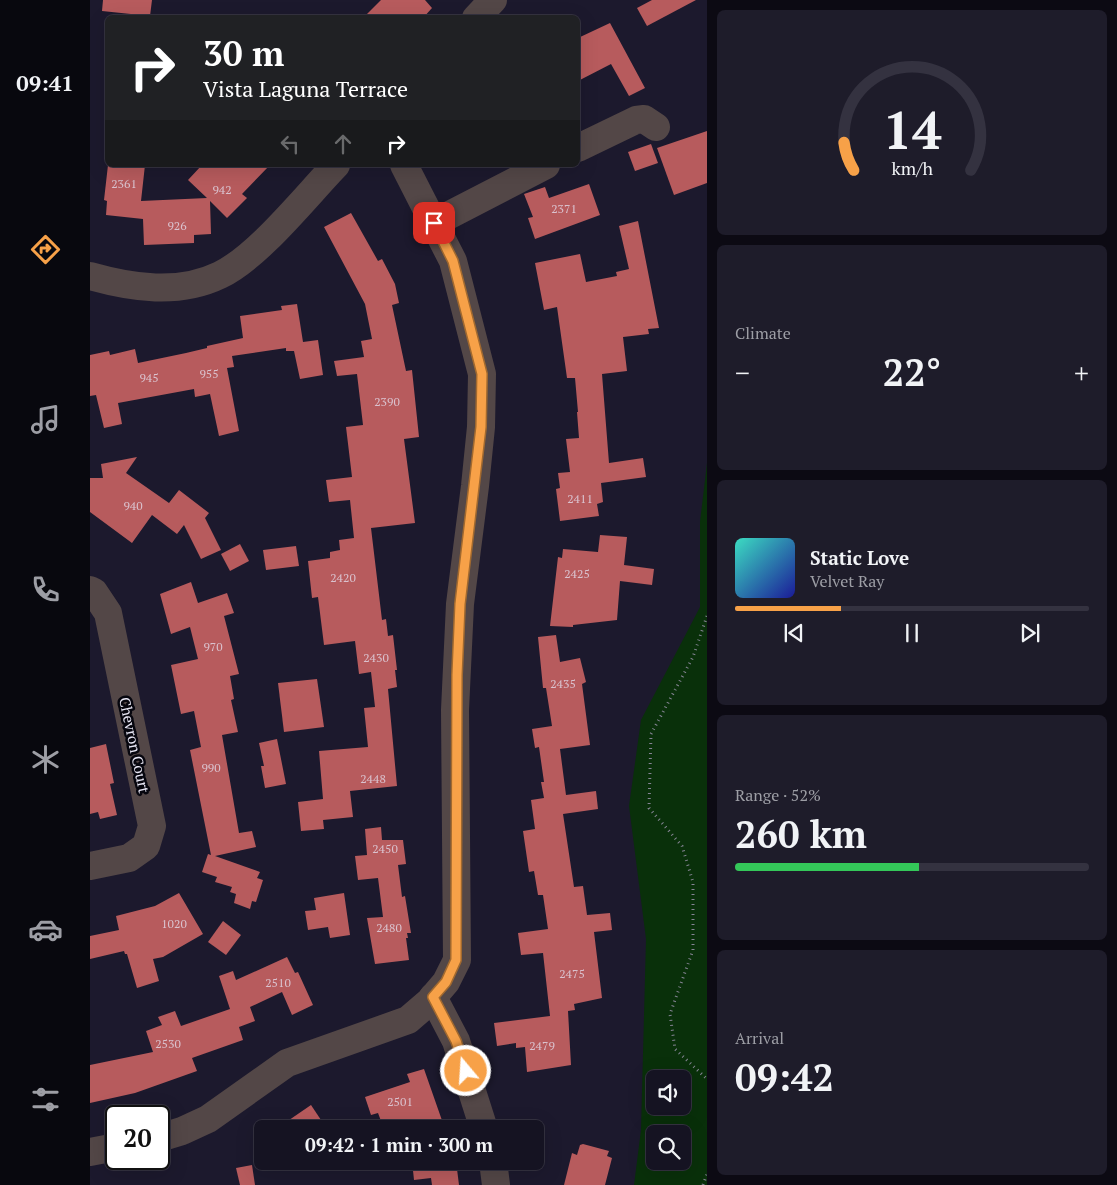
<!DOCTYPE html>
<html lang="en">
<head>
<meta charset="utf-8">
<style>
  body { margin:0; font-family:"PT Serif",serif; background:#1e1c2a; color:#f1f3f6; height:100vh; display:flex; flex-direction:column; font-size:19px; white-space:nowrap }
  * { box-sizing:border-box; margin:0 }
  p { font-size:16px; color:#9d9ea5 }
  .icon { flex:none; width:28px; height:28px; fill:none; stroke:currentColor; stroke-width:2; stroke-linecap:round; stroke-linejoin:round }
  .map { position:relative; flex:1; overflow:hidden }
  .drawer { display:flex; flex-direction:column; gap:10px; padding:10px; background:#0c0a13; width:410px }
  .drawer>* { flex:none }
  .banner { position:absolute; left:15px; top:15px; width:475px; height:152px; border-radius:8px; box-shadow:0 5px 20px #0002,0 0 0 1px #343240; background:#202124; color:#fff; overflow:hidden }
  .controls { position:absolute; left:556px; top:1070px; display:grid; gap:10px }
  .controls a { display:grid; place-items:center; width:45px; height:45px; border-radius:8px; background:#151322; box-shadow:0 5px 20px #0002,0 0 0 1px #343240; font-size:25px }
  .speed { position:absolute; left:15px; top:1105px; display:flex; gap:10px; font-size:25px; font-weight:700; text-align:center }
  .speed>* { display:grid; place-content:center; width:65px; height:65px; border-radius:50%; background:#151322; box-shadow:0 5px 20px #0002,0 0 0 1px #343240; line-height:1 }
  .speed .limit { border:2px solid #111; border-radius:8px; background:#fff; color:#111 }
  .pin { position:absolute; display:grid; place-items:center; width:42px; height:42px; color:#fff; margin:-21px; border-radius:10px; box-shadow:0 2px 8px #0006 }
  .me { position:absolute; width:55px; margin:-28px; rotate:342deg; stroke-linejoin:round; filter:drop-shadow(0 0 4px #0008) }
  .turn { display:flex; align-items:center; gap:18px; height:105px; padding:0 15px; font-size:22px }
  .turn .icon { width:65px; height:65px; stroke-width:2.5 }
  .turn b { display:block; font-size:35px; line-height:42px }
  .lanes { display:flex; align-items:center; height:48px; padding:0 15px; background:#0003; justify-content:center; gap:25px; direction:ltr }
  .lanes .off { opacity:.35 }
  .big { font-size:38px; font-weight:600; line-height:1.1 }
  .drawer .tile { flex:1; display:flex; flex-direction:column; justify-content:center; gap:8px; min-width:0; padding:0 18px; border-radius:8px; background:#1e1c2a }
  .drawer .dial { align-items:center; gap:0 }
  .dial svg { height:130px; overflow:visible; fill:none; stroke:#343240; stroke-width:7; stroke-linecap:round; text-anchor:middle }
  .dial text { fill:#f1f3f6; stroke:none }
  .song { display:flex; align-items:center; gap:15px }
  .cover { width:60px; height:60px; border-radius:8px; background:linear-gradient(135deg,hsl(170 70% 55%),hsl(240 70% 35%)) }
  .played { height:5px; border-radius:2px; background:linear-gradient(90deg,#f7a148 30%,#343240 30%) }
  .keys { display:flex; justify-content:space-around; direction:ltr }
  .heat { display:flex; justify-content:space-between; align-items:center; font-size:28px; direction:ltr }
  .charge { height:8px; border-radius:4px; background:linear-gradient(90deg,#34c759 52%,#343240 0) }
  .trip { position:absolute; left:164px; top:1120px; width:290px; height:50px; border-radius:8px; background:#151322; box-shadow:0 5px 20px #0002,0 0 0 1px #343240; font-weight:600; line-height:50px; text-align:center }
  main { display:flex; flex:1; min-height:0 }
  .dock { display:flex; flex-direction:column; width:90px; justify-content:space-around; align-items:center; background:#08080e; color:#9d9ea5 }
  .dock .icon { width:35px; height:35px }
  .dock .active { color:#f7a148 }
  .dock b { font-size:22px; color:#f1f3f6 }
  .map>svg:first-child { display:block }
</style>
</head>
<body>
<main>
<nav class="dock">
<b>09:41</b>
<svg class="icon active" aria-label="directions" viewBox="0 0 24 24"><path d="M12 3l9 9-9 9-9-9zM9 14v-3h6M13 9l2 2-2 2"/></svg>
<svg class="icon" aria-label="music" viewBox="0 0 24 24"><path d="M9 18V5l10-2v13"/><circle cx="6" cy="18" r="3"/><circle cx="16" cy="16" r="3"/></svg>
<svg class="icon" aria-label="phone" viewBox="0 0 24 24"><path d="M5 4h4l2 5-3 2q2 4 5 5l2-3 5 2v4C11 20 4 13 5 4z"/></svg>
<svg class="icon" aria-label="climate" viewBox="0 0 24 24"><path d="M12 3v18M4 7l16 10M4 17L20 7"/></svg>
<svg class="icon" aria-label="car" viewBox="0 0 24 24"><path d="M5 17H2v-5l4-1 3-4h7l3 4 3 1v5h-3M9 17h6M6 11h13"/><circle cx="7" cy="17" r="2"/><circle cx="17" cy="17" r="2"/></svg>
<svg class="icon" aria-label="filters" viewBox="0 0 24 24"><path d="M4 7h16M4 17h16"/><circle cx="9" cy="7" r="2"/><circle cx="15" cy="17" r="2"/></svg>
</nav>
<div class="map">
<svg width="617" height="1185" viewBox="0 0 617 1185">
  <rect width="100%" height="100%" fill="#1c192d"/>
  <path fill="#09300a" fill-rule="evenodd" d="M617 463V1185H544L551 1130 556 939 539 806 551 720 610 607V522ZM565 1079H592V1106H565ZM565 1134H592V1161H565Z"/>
  <g fill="#b75b5d">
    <polygon points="13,0 62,0 60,16 12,11"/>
    <polygon points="291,0 335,0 342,8 333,18 273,18"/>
    <polygon points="562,0 606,0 557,26 547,8"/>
    <polygon points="520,23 555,88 539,96 521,64 488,81 488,38"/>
    <polygon points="617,131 617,183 584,195 567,148"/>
    <polygon points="561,144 568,163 545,171 538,152"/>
    <polygon points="18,165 55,165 51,201 117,198 98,180 112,165 180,165 152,194 157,198 137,218 120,201 121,234 104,235 104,243 54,245 53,219 16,215 17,201 14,200"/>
    <polygon points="499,184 510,215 445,239 438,218 443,217 434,194 455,187 459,198"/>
    <polygon points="261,213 288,261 292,259 305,284 309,303 302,305 316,371 322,370 329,437 314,439 325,523 281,528 292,620 296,619 298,636 303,635 307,670 305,670 307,687 298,689 307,786 260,791 263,817 233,820 234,829 211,831 208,802 233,799 229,751 278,747 274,708 285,707 281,672 269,674 265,641 234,645 228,597 222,598 218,561 240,558 240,552 250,550 249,540 264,538 260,500 239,502 236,480 262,477 256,427 273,425 267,374 247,376 244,361 274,357 271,341 282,339 275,304 234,227"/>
    <polygon points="548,221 569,328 558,329 559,334 533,337 537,371 512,374 519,463 553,458 556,477 511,483 513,502 507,504 509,516 470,521 466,489 470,488 468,473 480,472 476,439 489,438 487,412 488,412 485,378 477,378 467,307 454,310 445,263 490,254 496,282 527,276 526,272 539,269 529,226"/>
    <polygon points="207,304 213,342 228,340 233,375 210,379 204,351 196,351 196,348 142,356 144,367 137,368 149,431 129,436 120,394 105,397 104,389 28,403 32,424 14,428 6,395 0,396 0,355 19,351 20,355 45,349 48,363 96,353 117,348 117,346 153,338 150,316 192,310 191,306"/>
    <polygon points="47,457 36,473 79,503 89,490 119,513 115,518 131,550 111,559 94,525 87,534 62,515 42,543 0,512 0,478 13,478 11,464"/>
    <polygon points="510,535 537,537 534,565 564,569 562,585 530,581 527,620 483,625 483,627 460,626 468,557 472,558 473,549 508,552"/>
    <polygon points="150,544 159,561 140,571 131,554"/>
    <polygon points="206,546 209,566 176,570 173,550"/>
    <polygon points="101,582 108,603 137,593 144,613 134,616 149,674 140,676 144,699 141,700 148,732 132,735 149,833 162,831 166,847 125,856 170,872 167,878 173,880 166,902 162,901 160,909 144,903 146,894 140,892 142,887 125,882 127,877 112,872 118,854 121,855 100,750 111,747 104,711 91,714 81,665 108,659 100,627 81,634 70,594"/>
    <polygon points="466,635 470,662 490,658 496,682 492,684 500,745 470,749 476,795 506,791 508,809 473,814 484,887 493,886 497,915 520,913 522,930 504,932 512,998 484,1004 485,1010 478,1011 481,1065 437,1072 435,1047 426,1048 426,1043 407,1046 404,1023 460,1016 453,953 431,955 428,933 458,929 453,895 448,895 444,871 439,872 433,831 445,829 441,800 454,798 451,782 454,782 449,747 445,748 442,729 462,726 456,688 453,688 448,637"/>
    <polygon points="227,679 234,727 194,732 188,683"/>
    <polygon points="187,739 196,784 175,788 171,766 174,766 169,743"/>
    <polygon points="16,744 24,783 20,784 27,815 10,819 8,812 0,814 0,748"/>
    <polygon points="291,827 292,840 313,840 316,864 308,865 312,897 315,896 321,933 317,933 318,938 316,938 319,960 285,964 277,918 293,917 288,878 268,880 265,856 277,855 275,829"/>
    <polygon points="89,893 113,934 73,957 63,959 69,981 47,988 37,954 35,954 34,951 0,959 0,936 29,930 26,916 65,906"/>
    <polygon points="254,893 260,935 240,938 238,927 218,930 215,911 226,910 224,898"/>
    <polygon points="133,921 151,935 136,955 118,942"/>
    <polygon points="197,957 205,973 208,972 223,1005 202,1015 192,992 160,1007 165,1021 149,1027 153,1040 102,1058 107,1071 45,1093 0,1103 0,1065 63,1052 56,1031 72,1025 68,1017 85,1011 91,1026 140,1009 129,976 143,971 146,980"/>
    <polygon points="334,1069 355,1129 294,1129 288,1113 281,1115 275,1097 320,1082 317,1074"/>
    <polygon points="221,1105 237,1129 186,1129"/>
    <polygon points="493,1144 519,1151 517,1156 522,1158 515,1185 474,1185 482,1153 487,1155 490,1145"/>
    <polygon points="322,1161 366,1161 369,1185 342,1185 341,1178 324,1180"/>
    <polygon points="162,1165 165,1185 150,1185 146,1168"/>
  </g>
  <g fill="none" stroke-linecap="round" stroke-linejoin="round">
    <g stroke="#858494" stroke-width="3" stroke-dasharray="1 4" stroke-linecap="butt">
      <polyline points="617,616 603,657 561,734 559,808 592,846 603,882 603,950 580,1014 585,1049 617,1079"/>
      <polyline points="613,1185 617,1174"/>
    </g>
    <g stroke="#534747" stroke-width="28">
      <polyline points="386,18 403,0"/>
      <polyline points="488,148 546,120 554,119 566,127"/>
      <polyline points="344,223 456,165"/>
      <path d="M0 276C42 288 89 295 130 275 168 257 216 196 246 165"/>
      <polyline points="0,590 4,592 18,613 62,826 56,846 39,858 0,866"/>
      <polyline points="343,997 366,1041 394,1129"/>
      <polyline points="69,1138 92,1131 118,1119 197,1063 318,1020 339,1002 356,982 367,960 365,710 370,604 385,486 391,427 392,374 363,261 314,165"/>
      <polyline points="0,1152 26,1147"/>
      <polyline points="403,1161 406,1185"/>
    </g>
  </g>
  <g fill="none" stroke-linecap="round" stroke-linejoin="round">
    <g stroke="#a1692f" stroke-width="12">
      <polyline id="route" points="344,223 363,261 392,374 391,427 370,604 367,675 366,960 356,982 343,997 366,1041 376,1071"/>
    </g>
    <use href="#route" stroke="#f7a148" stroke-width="9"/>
  </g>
  <g text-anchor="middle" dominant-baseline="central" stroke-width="5" stroke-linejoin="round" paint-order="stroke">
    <g font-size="12" fill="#dac2ce">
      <text x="34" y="183">2361</text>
      <text x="132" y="189">942</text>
      <text x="474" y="208">2371</text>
      <text x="87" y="225">926</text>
      <text x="119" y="373">955</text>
      <text x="59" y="377">945</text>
      <text x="297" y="401">2390</text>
      <text x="490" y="498">2411</text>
      <text x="43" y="505">940</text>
      <text x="487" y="573">2425</text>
      <text x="253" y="577">2420</text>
      <text x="123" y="646">970</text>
      <text x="286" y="657">2430</text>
      <text x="473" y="683">2435</text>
      <text x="121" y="767">990</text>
      <text x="283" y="778">2448</text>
      <text x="295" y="848">2450</text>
      <text x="84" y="923">1020</text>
      <text x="299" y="927">2480</text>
      <text x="482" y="973">2475</text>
      <text x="188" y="982">2510</text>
      <text x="78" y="1043">2530</text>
      <text x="452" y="1045">2479</text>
      <text x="310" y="1101">2501</text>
    </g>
    <g font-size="15" fill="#e6e5f3" stroke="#06060e">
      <text transform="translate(45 745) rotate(78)">Chevron Court</text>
    </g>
  </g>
</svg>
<div class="controls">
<a><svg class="icon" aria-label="sound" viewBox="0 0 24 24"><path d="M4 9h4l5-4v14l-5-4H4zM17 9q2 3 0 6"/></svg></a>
<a><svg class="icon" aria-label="search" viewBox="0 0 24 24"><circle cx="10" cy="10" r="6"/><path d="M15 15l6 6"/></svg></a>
</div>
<div class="speed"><div class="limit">20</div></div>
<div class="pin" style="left:344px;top:223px;background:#d93025"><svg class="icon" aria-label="arrive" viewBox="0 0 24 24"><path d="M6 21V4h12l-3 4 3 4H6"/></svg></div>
<svg class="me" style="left:376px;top:1071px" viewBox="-20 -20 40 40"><circle r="17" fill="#f7a148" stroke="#fff" stroke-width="3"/><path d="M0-11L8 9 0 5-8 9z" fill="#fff"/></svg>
<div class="trip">09:42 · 1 min · 300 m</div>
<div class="banner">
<div class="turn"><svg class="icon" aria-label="right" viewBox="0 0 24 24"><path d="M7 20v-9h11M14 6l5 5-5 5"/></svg><div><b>30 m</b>Vista Laguna Terrace</div></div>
<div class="lanes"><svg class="icon off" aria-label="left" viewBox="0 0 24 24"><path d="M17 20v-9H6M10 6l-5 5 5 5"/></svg><svg class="icon off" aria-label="ahead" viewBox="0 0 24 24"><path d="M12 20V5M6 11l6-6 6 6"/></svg><svg class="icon" aria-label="right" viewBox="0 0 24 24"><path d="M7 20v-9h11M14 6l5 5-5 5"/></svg></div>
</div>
</div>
<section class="drawer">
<div class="tile dial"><svg viewBox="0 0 100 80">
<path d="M14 69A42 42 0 1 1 86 69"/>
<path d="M14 69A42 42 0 0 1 8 52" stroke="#f7a148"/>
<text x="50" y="56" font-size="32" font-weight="700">14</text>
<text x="50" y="72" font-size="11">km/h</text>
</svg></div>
<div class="tile"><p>Climate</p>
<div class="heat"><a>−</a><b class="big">22°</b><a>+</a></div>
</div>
<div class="tile">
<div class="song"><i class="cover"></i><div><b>Static Love</b><p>Velvet Ray</p></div></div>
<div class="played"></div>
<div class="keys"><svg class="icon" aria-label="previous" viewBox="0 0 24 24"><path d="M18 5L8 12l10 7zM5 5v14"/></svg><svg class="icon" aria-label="pause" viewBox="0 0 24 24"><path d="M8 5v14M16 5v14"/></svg><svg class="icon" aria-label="next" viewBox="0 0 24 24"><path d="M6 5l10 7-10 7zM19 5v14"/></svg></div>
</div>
<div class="tile"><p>Range · 52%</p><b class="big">260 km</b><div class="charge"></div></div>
<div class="tile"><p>Arrival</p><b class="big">09:42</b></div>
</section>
</main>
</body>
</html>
